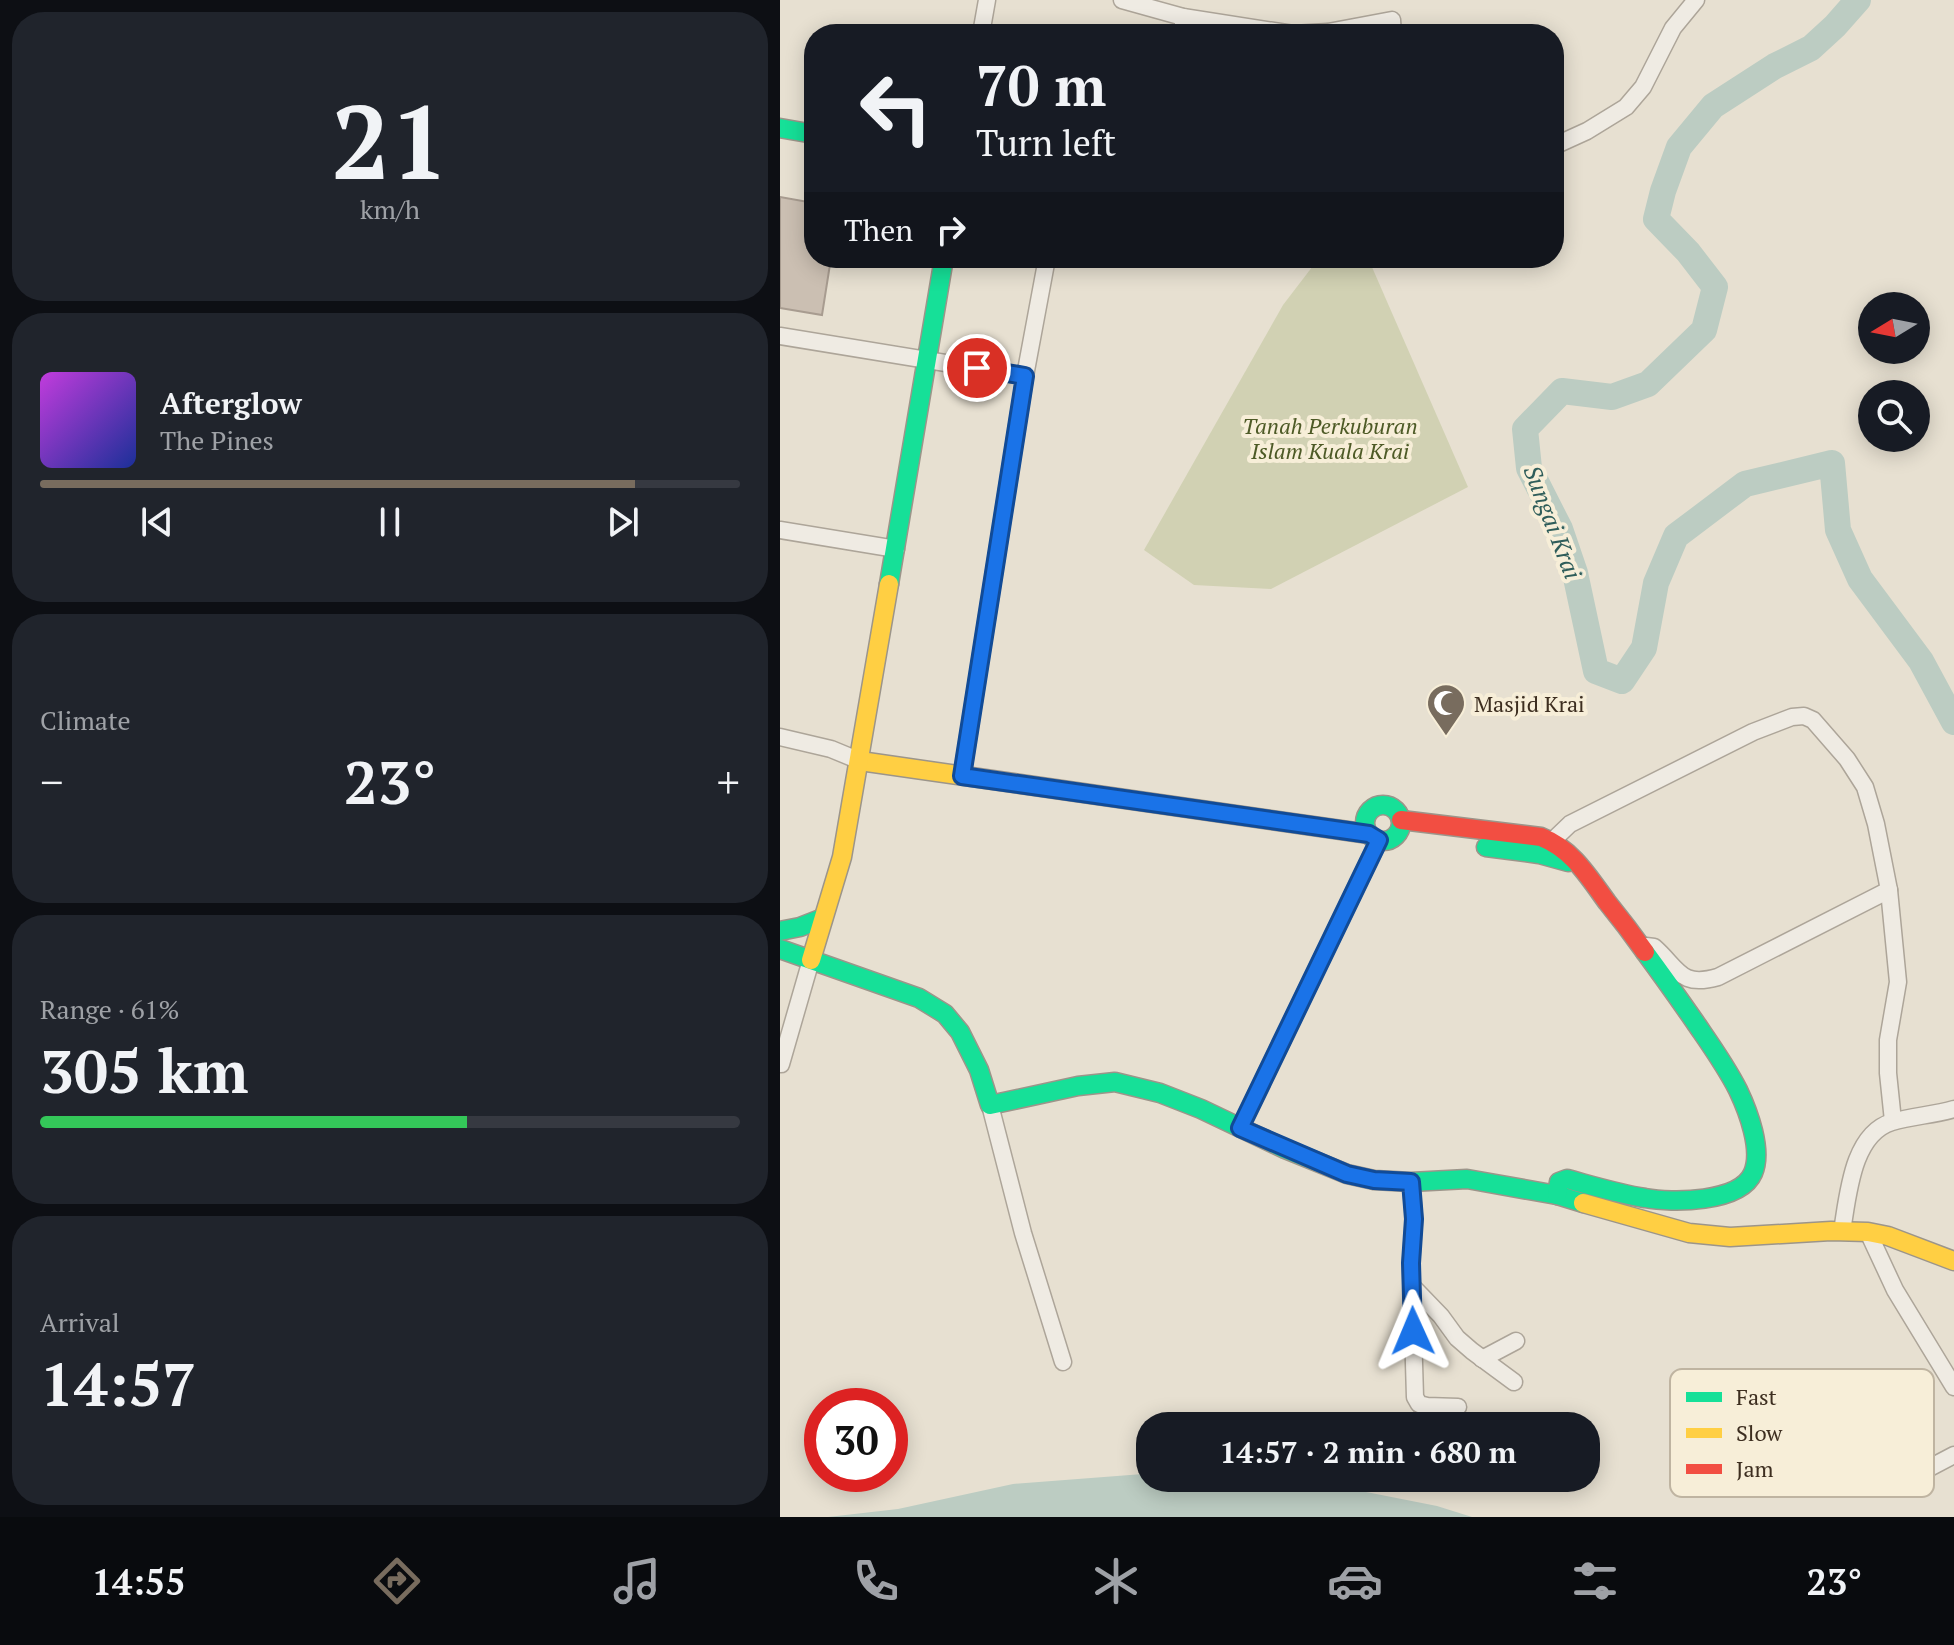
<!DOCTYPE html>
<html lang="en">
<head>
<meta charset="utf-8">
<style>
  body { margin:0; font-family:"PT Serif",serif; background:#20242c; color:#f1f3f6; height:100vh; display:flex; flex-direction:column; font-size:30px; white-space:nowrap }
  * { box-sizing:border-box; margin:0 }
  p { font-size:26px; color:#9ea1a6 }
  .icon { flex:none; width:44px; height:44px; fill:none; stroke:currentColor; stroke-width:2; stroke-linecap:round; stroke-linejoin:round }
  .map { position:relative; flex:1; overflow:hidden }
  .side { display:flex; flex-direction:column; gap:12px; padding:12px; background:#0d0f14; width:780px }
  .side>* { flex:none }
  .guide { position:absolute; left:24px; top:24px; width:760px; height:244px; border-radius:32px; box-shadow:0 4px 20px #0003; background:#171b24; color:#f1f3f6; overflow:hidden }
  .needle { width:52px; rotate:260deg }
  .controls { position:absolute; left:1078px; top:292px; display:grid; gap:16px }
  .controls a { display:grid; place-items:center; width:72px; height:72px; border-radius:50%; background:#171b24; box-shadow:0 4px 20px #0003; font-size:40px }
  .speed { position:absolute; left:24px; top:1388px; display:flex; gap:16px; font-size:40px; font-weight:700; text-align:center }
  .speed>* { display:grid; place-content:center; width:104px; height:104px; border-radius:50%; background:#171b24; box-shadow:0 4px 20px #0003; line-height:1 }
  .speed .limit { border:12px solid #d22; background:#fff; color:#111 }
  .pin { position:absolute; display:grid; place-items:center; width:68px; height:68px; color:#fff; margin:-34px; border:4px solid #fff; border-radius:50%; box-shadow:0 2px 8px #0007 }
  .me { position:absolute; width:88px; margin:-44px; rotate:359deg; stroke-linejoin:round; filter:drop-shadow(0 0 6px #0008) }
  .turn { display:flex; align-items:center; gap:28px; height:168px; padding:0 40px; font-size:36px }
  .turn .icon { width:104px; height:104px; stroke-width:2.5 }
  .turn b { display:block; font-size:56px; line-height:68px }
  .then { display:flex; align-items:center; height:76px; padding:0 40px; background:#0003; gap:16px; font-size:30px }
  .big { font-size:60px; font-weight:700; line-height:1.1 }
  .side .widget { flex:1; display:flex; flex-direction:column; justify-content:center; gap:12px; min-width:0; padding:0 28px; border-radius:32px; background:#20242c }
  .side .dial { align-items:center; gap:0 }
  .dial b { font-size:104px; line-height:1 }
  .song { display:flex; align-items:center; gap:24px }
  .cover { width:96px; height:96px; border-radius:12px; background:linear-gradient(135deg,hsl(290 70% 55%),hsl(230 70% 35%)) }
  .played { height:8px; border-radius:4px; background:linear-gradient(90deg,#786c5e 85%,#363941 85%) }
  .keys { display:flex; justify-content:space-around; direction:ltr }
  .heat { display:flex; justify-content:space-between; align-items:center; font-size:44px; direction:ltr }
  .charge { height:12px; border-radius:6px; background:linear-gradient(90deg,#34c759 61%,#363941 0) }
  .trip { position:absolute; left:356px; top:1412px; width:464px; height:80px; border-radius:32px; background:#171b24; box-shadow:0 4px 20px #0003; font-weight:700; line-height:80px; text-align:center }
  .dock { display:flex; height:128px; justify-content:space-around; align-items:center; background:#090b0e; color:#9ea1a6 }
  .dock .icon { width:56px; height:56px }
  .dock .current { color:#786c5e }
  .dock b { font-size:36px; color:#f1f3f6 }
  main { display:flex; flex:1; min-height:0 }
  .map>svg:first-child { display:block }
</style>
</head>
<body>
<main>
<section class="side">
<div class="widget dial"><b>21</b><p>km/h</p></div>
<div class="widget">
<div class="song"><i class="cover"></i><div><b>Afterglow</b><p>The Pines</p></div></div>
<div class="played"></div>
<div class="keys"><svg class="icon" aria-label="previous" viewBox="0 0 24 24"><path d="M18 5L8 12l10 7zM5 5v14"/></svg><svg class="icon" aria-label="pause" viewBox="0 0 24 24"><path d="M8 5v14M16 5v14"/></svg><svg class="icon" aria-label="next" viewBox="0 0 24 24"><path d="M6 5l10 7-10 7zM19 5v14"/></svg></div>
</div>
<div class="widget"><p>Climate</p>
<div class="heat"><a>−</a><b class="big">23°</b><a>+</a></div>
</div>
<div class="widget"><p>Range · 61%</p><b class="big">305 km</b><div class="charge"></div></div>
<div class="widget"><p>Arrival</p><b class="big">14:57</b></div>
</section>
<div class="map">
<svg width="1174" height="1517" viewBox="0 0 1174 1517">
  <rect width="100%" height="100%" fill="#e7e0d1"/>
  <polygon fill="#d1d1b3" points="539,258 588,258 688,487 491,589 414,585 364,550 503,305"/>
  <polygon fill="#bcccc2" points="363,1474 370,1475 370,1478 446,1478 531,1488 576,1490 657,1506 692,1517 48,1517 118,1509 233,1484"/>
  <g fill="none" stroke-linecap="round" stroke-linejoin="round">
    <polyline stroke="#bcccc2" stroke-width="26" points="1078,0 1055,26 1031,48 995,66 933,106 899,147 883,191 876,219 908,252 935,287 924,330 868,384 832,397 782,391 745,429 749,468 780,529 795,573 816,671 842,681 864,648 876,583 896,536 965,484 1052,463 1058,530 1080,579 1141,661 1174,722"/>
  </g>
  <polygon fill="#cbbfb2" stroke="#a89c90" stroke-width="2" points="0,197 34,203 34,258 51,258 42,315 0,308"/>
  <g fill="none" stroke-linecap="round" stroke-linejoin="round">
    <g stroke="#ada599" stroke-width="19">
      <g id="street">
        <polyline points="342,0 403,17 513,34 548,32 612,20 613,34"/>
        <polyline points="201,34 207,0"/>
        <polyline points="403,34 403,17"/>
        <polyline points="774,146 807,131 846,107 863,87 893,28 916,0"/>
        <polyline points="0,336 245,376"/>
        <polyline points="0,530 116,549"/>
        <polyline points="0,737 51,749 80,761"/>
        <polyline points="182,776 245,376 267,258"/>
        <polyline points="766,847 790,824 973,732 1012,717 1024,716 1033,720 1067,759 1085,787 1096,824 1109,890 1118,982 1108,1040 1108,1073 1113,1121"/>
        <path d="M866 946 874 947C899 969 900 988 938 977L1109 890"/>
        <polyline points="0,1064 1,1064 31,960"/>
        <polyline points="210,1105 243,1233 283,1362"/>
        <polyline points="460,1128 599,840"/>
        <polyline points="631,1182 634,1219 631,1263 635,1397 639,1404 647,1406 678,1407"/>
        <path d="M1062 1231C1068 1196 1072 1134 1112 1122 1132 1116 1154 1115 1174 1109"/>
        <polyline points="1088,1232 1115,1290 1174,1387"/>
        <polyline points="632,1286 661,1316 677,1338 692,1351 734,1382"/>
        <polyline points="702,1359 736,1341"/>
        <polyline points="1115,1486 1174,1455"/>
      </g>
    </g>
    <g stroke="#9c958a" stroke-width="21">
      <g id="fast">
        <polyline points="0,128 34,134"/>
        <polyline points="109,584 164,258"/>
        <circle cx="603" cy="823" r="18"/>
        <polyline points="706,847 759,854 788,862"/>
        <polyline points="0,931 20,927 43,918"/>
        <polyline points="0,949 139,998 165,1014 180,1032 199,1070 210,1105 298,1086 335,1082 380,1093 421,1109 505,1149 567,1174 594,1180 631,1182 687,1179 777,1195 803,1203"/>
        <path d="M777 1195 779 1182 787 1179C813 1186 839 1194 865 1198 892 1203 960 1203 973 1173 983 1150 968 1111 958 1090 946 1066 930 1044 915 1022 899 999 882 975 865 952"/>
      </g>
    </g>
    <g stroke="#9c958a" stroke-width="21">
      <g id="slow">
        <polyline points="80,761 589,834"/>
        <polyline points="31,960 62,857 109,584"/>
        <polyline points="803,1203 909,1233 950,1237 1051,1231 1088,1232 1108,1236 1174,1261"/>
      </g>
    </g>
    <g stroke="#9c958a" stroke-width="21">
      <path id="jam" d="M621 820 761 837C792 849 808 876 827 902 840 918 853 935 865 952"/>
    </g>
    <use href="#street" stroke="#efebe3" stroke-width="16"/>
    <use href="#fast" stroke="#16e098" stroke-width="18"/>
    <use href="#slow" stroke="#ffcf43" stroke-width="18"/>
    <use href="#jam" stroke="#f24e42" stroke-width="18"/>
  </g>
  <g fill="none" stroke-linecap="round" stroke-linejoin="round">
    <g stroke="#114b97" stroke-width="20">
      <polyline id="route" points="197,368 245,376 182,776 589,834 599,840 460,1128 567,1174 594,1180 631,1182 634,1219 631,1263 633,1331"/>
    </g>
    <use href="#route" stroke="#1a73e8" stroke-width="14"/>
  </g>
  <defs>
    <g id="mosque-pin" transform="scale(2)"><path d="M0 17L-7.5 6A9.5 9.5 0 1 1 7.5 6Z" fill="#786c5e" stroke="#f7eed8"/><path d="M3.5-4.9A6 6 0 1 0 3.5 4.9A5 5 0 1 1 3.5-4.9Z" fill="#fff"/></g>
  </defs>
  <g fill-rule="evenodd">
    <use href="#mosque-pin" x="666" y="703"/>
  </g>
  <g text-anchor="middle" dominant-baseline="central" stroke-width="8" stroke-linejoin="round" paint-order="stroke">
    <g font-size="22" font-style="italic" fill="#4d5a26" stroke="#f7eed8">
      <text x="550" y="425">Tanah Perkuburan<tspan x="550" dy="25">Islam Kuala Krai</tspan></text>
    </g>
    <g font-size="22" fill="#3d2e20" stroke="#f7eed8" text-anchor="start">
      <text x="694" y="703">Masjid Krai</text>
    </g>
    <g font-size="24" font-style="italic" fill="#2f5d5a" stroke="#f7eed8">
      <text transform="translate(773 522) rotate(69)">Sungai Krai</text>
    </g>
  </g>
  <rect x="890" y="1369" width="264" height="128" rx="12" fill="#f7eed8" stroke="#bfb4a1" stroke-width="2"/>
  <rect x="906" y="1392" width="36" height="10" fill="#16e098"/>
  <rect x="906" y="1428" width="36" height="10" fill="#ffcf43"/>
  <rect x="906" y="1464" width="36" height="10" fill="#f24e42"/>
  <g font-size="22" fill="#3d2e20">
    <text x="956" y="1405">Fast</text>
    <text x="956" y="1441">Slow</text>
    <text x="956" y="1477">Jam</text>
  </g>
</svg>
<div class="controls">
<a><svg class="needle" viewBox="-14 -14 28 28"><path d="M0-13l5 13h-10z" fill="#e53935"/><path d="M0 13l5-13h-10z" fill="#9ea1a6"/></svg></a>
<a><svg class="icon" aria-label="search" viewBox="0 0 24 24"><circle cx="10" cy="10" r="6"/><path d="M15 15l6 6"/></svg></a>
</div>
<div class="speed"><div class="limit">30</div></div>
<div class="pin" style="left:197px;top:368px;background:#d93025"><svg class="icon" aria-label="arrive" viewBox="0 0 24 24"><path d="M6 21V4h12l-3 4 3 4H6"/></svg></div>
<svg class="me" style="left:633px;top:1331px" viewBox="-20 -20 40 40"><path d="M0-17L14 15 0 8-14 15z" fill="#1a73e8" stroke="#fff" stroke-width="4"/></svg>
<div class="trip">14:57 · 2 min · 680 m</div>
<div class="guide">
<div class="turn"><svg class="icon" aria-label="left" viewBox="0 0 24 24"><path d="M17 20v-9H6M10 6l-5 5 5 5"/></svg><div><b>70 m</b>Turn left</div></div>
<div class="then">Then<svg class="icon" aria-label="right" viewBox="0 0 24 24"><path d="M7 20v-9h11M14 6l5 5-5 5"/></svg></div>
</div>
</div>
</main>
<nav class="dock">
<b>14:55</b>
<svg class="icon current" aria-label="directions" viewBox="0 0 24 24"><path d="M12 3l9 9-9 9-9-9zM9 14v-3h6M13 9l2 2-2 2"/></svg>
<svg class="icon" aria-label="music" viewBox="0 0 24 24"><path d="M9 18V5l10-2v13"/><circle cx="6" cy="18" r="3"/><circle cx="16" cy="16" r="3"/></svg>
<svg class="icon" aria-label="phone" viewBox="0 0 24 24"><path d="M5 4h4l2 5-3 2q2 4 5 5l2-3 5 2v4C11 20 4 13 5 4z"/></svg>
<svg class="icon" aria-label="climate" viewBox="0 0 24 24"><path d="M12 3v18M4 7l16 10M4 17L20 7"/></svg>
<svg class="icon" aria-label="car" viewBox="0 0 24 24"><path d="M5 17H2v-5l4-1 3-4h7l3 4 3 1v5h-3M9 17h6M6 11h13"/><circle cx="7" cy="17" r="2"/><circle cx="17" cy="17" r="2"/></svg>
<svg class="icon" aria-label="filters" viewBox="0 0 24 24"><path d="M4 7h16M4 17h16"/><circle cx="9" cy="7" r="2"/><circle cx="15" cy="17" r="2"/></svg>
<b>23°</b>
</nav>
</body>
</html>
